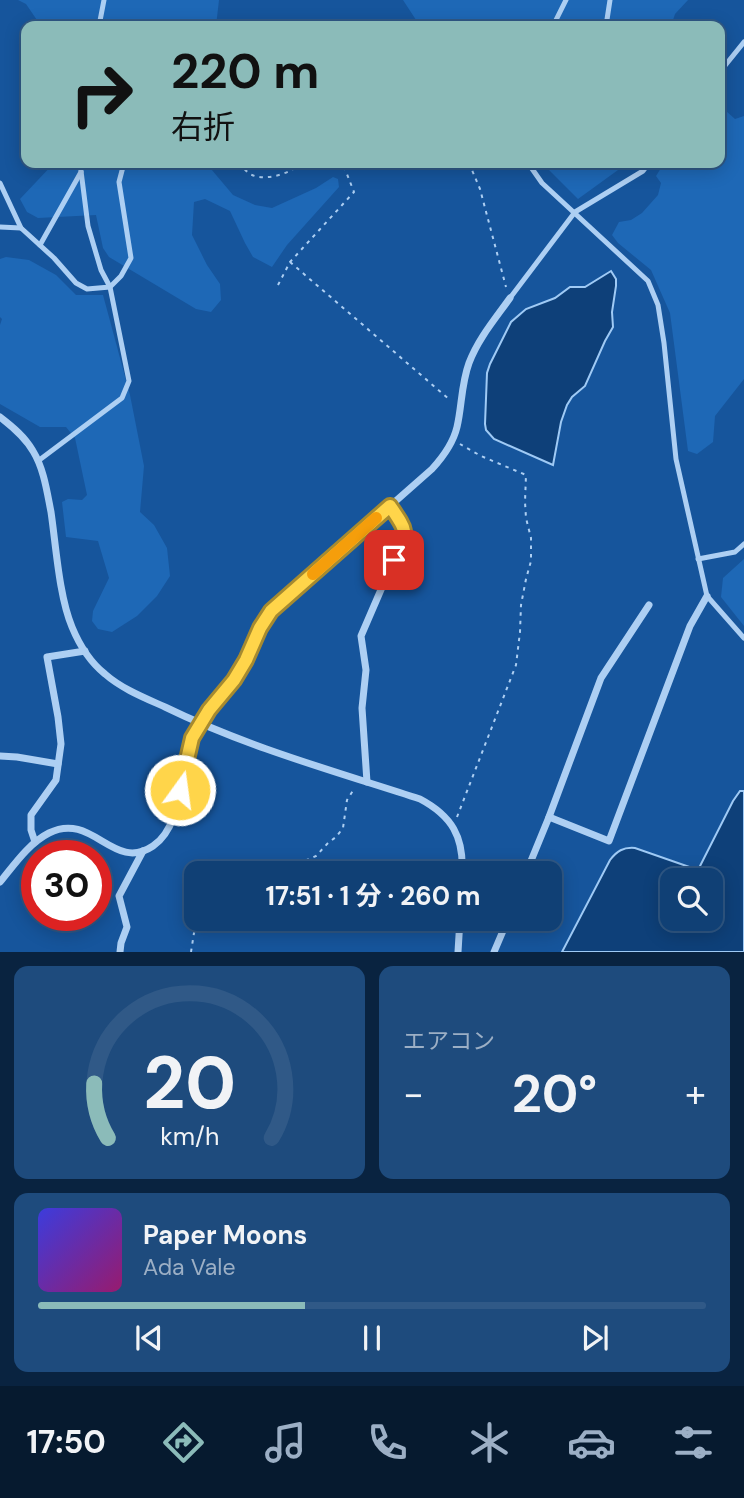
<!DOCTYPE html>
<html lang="ja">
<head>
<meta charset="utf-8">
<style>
  body { margin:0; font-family:"DM Sans","Noto Sans JP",sans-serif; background:#1e4b7d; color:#f1f3f6; height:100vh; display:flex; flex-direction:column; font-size:26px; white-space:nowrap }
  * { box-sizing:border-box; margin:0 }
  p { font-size:23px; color:#9cafc5 }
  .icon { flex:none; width:38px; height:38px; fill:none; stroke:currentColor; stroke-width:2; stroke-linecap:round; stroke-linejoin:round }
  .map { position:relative; height:952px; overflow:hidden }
  .panel { display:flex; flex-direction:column; gap:14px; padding:14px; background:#092340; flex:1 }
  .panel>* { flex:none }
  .guide { position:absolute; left:21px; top:21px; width:704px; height:147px; border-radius:14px; box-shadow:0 4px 18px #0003,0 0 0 2px #305987; background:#8bbbb9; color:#111; overflow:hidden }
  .tools { position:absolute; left:660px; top:868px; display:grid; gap:14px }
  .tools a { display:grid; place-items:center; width:63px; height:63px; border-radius:14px; background:#104075; box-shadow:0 4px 18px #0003,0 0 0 2px #305987; font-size:35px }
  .speed { position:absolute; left:21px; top:840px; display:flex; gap:14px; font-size:35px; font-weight:700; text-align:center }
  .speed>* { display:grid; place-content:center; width:91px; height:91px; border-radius:50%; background:#104075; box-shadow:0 4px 18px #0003,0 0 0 2px #305987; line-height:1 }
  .speed .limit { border:10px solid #d22; background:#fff; color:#111 }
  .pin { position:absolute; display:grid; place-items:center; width:60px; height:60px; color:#fff; margin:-30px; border-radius:14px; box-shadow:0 4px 10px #0006 }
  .me { position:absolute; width:77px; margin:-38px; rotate:14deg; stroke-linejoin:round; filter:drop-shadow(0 0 5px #0008) }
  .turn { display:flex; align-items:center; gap:24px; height:147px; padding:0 35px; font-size:32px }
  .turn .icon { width:91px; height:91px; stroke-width:2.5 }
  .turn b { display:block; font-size:49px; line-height:60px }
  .big { font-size:52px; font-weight:700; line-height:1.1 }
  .panel .tile { flex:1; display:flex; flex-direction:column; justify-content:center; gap:10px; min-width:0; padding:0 24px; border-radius:14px; background:#1e4b7d }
  .panel .dial { align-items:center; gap:0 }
  .dial svg { height:182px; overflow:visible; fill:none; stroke:#305987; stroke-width:7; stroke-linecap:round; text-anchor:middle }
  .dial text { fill:#f1f3f6; stroke:none }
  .song { display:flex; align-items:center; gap:21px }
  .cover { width:84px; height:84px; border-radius:10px; background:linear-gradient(135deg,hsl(240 70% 55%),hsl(320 70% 35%)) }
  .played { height:7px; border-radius:4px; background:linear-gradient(90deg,#8bbbb9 40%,#305987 40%) }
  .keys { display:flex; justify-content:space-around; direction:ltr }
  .heat { display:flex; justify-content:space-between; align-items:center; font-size:38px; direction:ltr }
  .panel .tiles { flex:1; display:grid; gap:14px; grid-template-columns:1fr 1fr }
  .tile:last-child { grid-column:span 2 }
  .trip { position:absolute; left:184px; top:861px; width:378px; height:70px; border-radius:14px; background:#104075; box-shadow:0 4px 18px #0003,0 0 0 2px #305987; font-weight:700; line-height:70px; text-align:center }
  .tabs { display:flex; height:112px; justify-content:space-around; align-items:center; background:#061a2f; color:#9cafc5 }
  .tabs .icon { width:49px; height:49px }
  .tabs .on { color:#8bbbb9 }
  .tabs b { font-size:32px; color:#f1f3f6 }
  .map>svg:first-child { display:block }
</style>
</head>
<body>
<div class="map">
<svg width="744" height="952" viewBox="0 0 744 952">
  <rect width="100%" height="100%" fill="#16559c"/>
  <g fill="#1e68b6">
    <polygon points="18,0 219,0 216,26 41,26 26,4"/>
    <polygon points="403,0 688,0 675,14 671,26 420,26"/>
    <polygon points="726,111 735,119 744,116 744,379 715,416 713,442 697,454 688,451 670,313 651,270 618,243 612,235 619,222 631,220 642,213 658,195 661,183 656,176 661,168 673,166 674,163 719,163 719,113"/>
    <polygon points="54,163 206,163 233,195 255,205 272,208 316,188 333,177 338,179 339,187 287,245 272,267 253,257 245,243 230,211 205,199 194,202 192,235 207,265 220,284 221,300 211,312 196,309 109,257 103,248 96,215 38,218 27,212 20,199"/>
    <polygon points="542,163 622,163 618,170 578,199"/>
    <polygon points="6,257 29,260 56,275 76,295 103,295 130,395 144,466 140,512 154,525 167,548 170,576 157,596 137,616 112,632 98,629 92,621 93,611 109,578 98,541 66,537 62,502 68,499 82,500 87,495 75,438 66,427 40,427 0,404 0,325 2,319 0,317 0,259"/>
    <polygon points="744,559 744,626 721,597 723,578"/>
  </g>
  <g fill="#0e4079" stroke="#9fcaf5" stroke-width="2" fill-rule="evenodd">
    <polygon points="611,271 616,279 616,286 612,312 613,327 605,341 585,386 572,397 567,405 561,422 553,465 494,439 486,430 485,424 487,373 490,364 511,322 526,309 555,298 570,287 585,287"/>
    <path d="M740 791H744V952H562L610 860C617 851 623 847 635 848L698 870 733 801ZM672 880H710V919H672Z"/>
  </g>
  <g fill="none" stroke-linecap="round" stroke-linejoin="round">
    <g stroke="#adcff3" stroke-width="2" stroke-dasharray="3.5 5" stroke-linecap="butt">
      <path d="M239 163C243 167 247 173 252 175 266 181 290 174 301 163"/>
      <polyline points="469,163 480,189 506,287"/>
      <polyline points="290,262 450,400"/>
      <polyline points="278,285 290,262 354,192 343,164 339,163"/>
      <polyline points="457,817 516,665 520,632 521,605 526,579 531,561 531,538 526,518 525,502 526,475 481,456 460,444"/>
      <polyline points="259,873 260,869 293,866 316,856 328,843 336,837 343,828 347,800 354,789"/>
      <polyline points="191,952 194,933 205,919"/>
    </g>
    <g stroke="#adcff3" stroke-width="5">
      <polyline points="99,26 104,0"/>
      <polyline points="553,26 566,0"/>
      <polyline points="606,26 610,0"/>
      <polyline points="719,73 744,42"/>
      <polyline points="528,163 542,183 648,281 658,305 664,343 676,459 707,596 744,638"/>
      <polyline points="0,183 21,228 54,258 76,283 87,289 110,287 121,276 131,258 119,182 124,163"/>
      <polyline points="0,227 21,228"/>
      <polyline points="40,245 81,172"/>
      <polyline points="510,298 575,212 643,171 649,163"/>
      <polyline points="38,461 122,398 129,381 110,287 101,270 88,226 80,163"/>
      <polyline points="698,559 735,552 744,544"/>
    </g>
    <g stroke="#adcff3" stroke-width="7">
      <path d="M0 417C13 427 25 437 33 451 44 469 47 492 51 512 56 546 59 596 72 627 79 644 90 662 105 674 122 689 145 698 165 707 247 747 334 771 420 799 452 816 464 837 462 873"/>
      <polyline points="0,756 17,757 58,764"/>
      <polyline points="367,782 362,708 366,670 361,636 405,534 404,527 390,506"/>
      <polyline points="549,817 609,841 690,626 707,596"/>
      <polyline points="35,842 31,830 31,815 56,780 61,744 58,717 47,657 85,651"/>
      <polyline points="526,873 549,817 601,678 649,605"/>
      <path d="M0 882C14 865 29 843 49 833 93 811 113 873 153 846 184 825 179 769 192 738 202 714 223 698 236 677 249 655 257 633 271 611L432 469C443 457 453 444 457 427 462 406 461 385 469 363 478 339 495 319 510 298"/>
      <polyline points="120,952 121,943 127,927 119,896 143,851"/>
      <polyline points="458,952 460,919"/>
      <polyline points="494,952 508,919"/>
    </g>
  </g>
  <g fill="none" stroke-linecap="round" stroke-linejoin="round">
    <g stroke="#a68a30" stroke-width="18">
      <path id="route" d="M180 790 192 738 209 710 234 680 246 660 260 628 271 611 390 506C409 534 407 529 394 560"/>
    </g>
    <use href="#route" stroke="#ffd54a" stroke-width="12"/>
    <polyline stroke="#f59e0b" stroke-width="12" points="313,574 376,518"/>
  </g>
</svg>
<div class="tools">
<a><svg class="icon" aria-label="search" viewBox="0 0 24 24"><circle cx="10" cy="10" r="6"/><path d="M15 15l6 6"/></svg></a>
</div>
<div class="speed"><div class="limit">30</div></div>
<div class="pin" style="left:394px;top:560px;background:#d93025"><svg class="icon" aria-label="arrive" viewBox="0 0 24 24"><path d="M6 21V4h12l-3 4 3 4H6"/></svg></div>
<svg class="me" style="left:180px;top:790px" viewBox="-20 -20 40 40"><circle r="17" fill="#ffd54a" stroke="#fff" stroke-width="3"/><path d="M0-11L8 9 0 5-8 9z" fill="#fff"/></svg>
<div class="trip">17:51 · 1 分 · 260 m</div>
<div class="guide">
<div class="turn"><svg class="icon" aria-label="right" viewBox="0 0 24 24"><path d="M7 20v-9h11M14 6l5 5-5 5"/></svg><div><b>220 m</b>右折</div></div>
</div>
</div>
<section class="panel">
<div class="tiles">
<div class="tile dial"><svg viewBox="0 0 100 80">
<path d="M14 69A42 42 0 1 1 86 69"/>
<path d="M14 69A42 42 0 0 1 8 45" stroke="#8bbbb9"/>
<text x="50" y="56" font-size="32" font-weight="700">20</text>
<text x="50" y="72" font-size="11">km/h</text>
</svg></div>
<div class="tile"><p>エアコン</p>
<div class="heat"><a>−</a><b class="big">20°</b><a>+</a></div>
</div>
<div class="tile">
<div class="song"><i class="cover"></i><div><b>Paper Moons</b><p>Ada Vale</p></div></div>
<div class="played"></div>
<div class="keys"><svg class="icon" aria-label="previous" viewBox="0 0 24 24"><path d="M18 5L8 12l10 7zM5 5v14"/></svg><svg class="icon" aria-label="pause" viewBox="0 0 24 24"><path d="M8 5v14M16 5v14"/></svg><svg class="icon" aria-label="next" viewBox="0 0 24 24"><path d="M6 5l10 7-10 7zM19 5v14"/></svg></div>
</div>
</div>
</section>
<nav class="tabs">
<b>17:50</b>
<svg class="icon on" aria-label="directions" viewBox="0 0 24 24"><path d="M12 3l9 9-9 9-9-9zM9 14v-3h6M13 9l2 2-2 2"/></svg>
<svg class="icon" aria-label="music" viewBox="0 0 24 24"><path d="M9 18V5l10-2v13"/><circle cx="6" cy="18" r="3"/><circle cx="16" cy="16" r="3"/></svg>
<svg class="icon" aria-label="phone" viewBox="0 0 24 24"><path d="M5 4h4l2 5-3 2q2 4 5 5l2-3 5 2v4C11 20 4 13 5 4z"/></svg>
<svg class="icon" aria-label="climate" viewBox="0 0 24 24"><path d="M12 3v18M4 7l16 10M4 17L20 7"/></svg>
<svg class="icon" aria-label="car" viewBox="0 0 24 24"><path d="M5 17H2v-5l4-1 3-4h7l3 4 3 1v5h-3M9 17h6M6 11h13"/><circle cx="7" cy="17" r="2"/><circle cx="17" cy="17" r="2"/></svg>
<svg class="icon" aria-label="filters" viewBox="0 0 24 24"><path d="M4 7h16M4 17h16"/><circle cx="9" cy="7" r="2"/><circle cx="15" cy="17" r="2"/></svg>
</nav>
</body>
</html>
